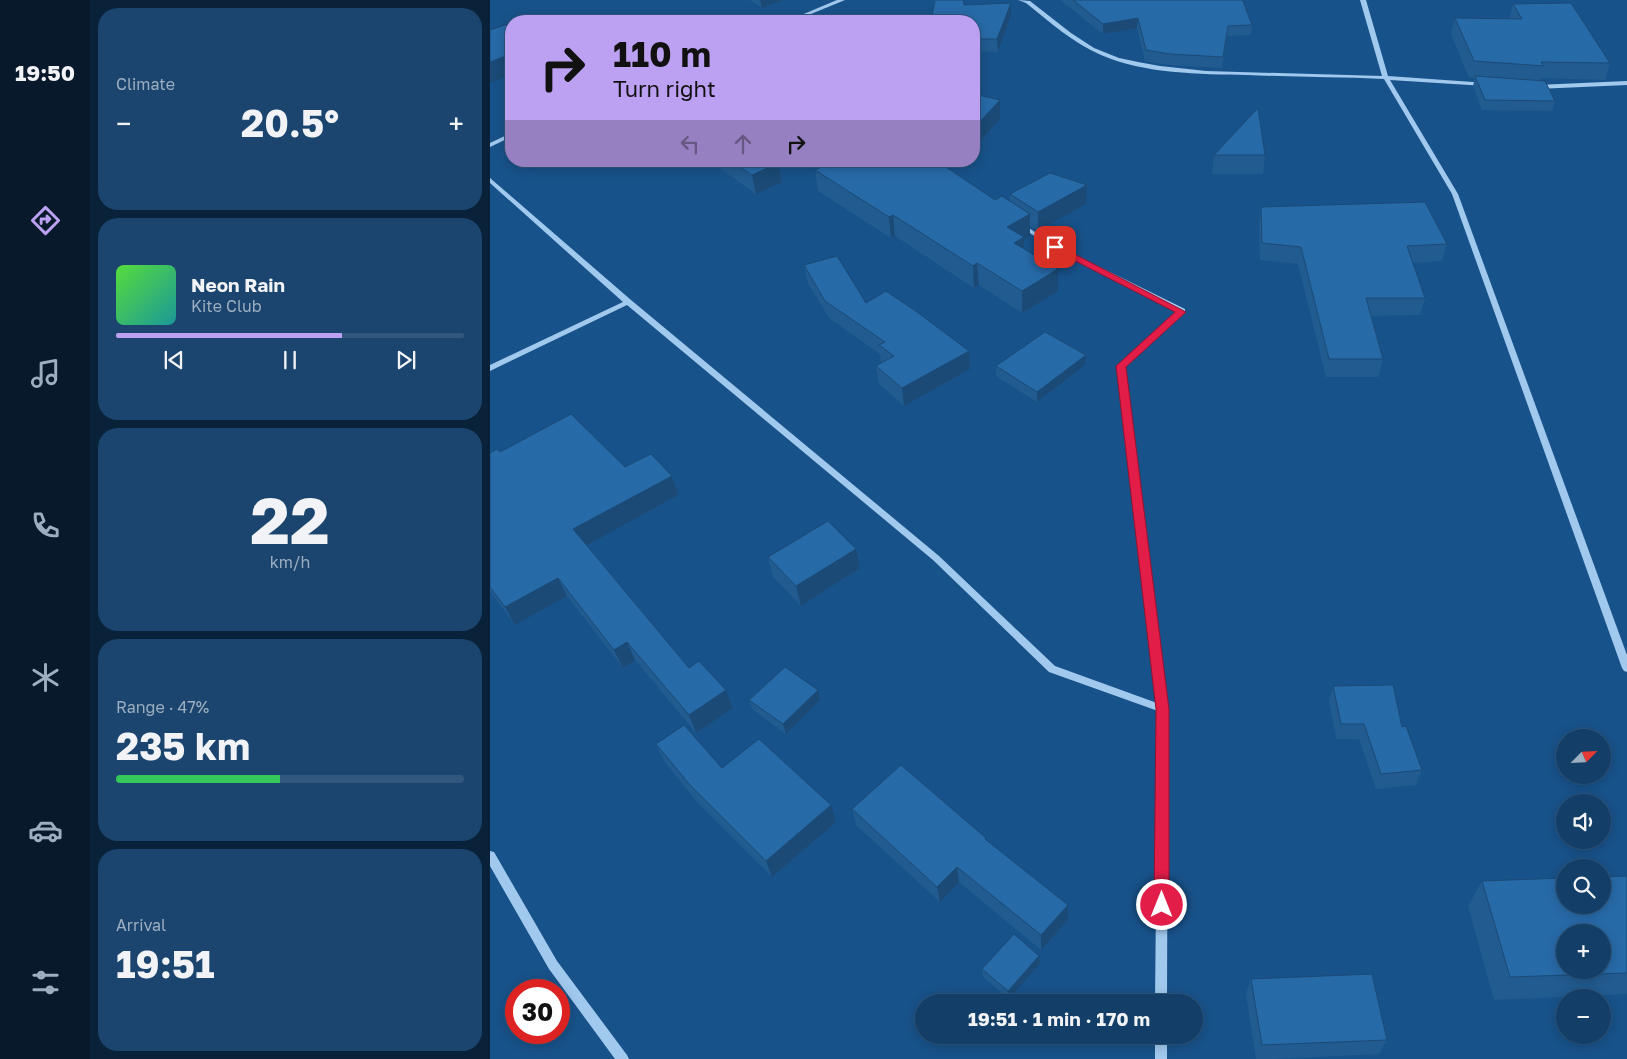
<!DOCTYPE html>
<html lang="en">
<head>
<meta charset="utf-8">
<style>
  body { margin:0; font-family:"Golos Text",sans-serif; background:#1b456e; color:#f1f3f6; height:100vh; display:flex; flex-direction:column; font-size:19px; white-space:nowrap }
  * { box-sizing:border-box; margin:0 }
  p { font-size:16px; color:#9caec0 }
  .icon { flex:none; width:28px; height:28px; fill:none; stroke:currentColor; stroke-width:2; stroke-linecap:round; stroke-linejoin:round }
  .map { position:relative; flex:1; overflow:hidden }
  .drawer { display:flex; flex-direction:column; gap:8px; padding:8px; background:#0a2239; width:400px }
  .drawer>* { flex:none }
  .banner { position:absolute; left:15px; top:15px; width:475px; height:152px; border-radius:20px; box-shadow:0 2px 12px #0003,0 0 0 1px #31577c; background:#bca0f2; color:#111; overflow:hidden }
  .needle { width:32px; rotate:66deg }
  .fabs { position:absolute; left:1066px; top:729px; display:grid; gap:10px }
  .fabs a { display:grid; place-items:center; width:55px; height:55px; border-radius:50%; background:#123e68; box-shadow:0 2px 12px #0003,0 0 0 1px #31577c; font-size:25px }
  .speed { position:absolute; left:15px; top:979px; display:flex; gap:10px; font-size:25px; font-weight:700; text-align:center }
  .speed>* { display:grid; place-content:center; width:65px; height:65px; border-radius:50%; background:#123e68; box-shadow:0 2px 12px #0003,0 0 0 1px #31577c; line-height:1 }
  .speed .limit { border:8px solid #d22; background:#fff; color:#111 }
  .pin { position:absolute; display:grid; place-items:center; width:42px; height:42px; color:#fff; margin:-21px; border-radius:10px; box-shadow:0 2px 8px #0006 }
  .me { position:absolute; width:55px; margin:-28px; rotate:0deg; stroke-linejoin:round; filter:drop-shadow(0 0 4px #0008) }
  .turn { display:flex; align-items:center; gap:18px; height:105px; padding:0 25px; font-size:22px }
  .turn .icon { width:65px; height:65px; stroke-width:2.5 }
  .turn b { display:block; font-size:35px; line-height:42px }
  .lanes { display:flex; align-items:center; height:48px; padding:0 25px; background:#0003; justify-content:center; gap:25px; direction:ltr }
  .lanes .off { opacity:.35 }
  .big { font-size:38px; font-weight:700; line-height:1.1 }
  .drawer .tile { flex:1; display:flex; flex-direction:column; justify-content:center; gap:8px; min-width:0; padding:0 18px; border-radius:20px; background:#1b456e }
  .drawer .dial { align-items:center; gap:0 }
  .dial b { font-size:65px; line-height:1 }
  .song { display:flex; align-items:center; gap:15px }
  .cover { width:60px; height:60px; border-radius:8px; background:linear-gradient(135deg,hsl(110 70% 55%),hsl(180 70% 35%)) }
  .played { height:5px; border-radius:2px; background:linear-gradient(90deg,#bca0f2 65%,#31577c 65%) }
  .keys { display:flex; justify-content:space-around; direction:ltr }
  .heat { display:flex; justify-content:space-between; align-items:center; font-size:28px; direction:ltr }
  .charge { height:8px; border-radius:4px; background:linear-gradient(90deg,#34c759 47%,#31577c 0) }
  .trip { position:absolute; left:425px; top:994px; width:288px; height:50px; border-radius:25px; background:#123e68; box-shadow:0 2px 12px #0003,0 0 0 1px #31577c; font-weight:700; line-height:50px; text-align:center }
  main { display:flex; flex:1; min-height:0 }
  .tabs { display:flex; flex-direction:column; width:90px; justify-content:space-around; align-items:center; background:#07192a; color:#9caec0 }
  .tabs .icon { width:35px; height:35px }
  .tabs .active { color:#bca0f2 }
  .tabs b { font-size:22px; color:#f1f3f6 }
  .map>svg:first-child { display:block }
</style>
</head>
<body>
<main>
<nav class="tabs">
<b>19:50</b>
<svg class="icon active" aria-label="directions" viewBox="0 0 24 24"><path d="M12 3l9 9-9 9-9-9zM9 14v-3h6M13 9l2 2-2 2"/></svg>
<svg class="icon" aria-label="music" viewBox="0 0 24 24"><path d="M9 18V5l10-2v13"/><circle cx="6" cy="18" r="3"/><circle cx="16" cy="16" r="3"/></svg>
<svg class="icon" aria-label="phone" viewBox="0 0 24 24"><path d="M5 4h4l2 5-3 2q2 4 5 5l2-3 5 2v4C11 20 4 13 5 4z"/></svg>
<svg class="icon" aria-label="climate" viewBox="0 0 24 24"><path d="M12 3v18M4 7l16 10M4 17L20 7"/></svg>
<svg class="icon" aria-label="car" viewBox="0 0 24 24"><path d="M5 17H2v-5l4-1 3-4h7l3 4 3 1v5h-3M9 17h6M6 11h13"/><circle cx="7" cy="17" r="2"/><circle cx="17" cy="17" r="2"/></svg>
<svg class="icon" aria-label="filters" viewBox="0 0 24 24"><path d="M4 7h16M4 17h16"/><circle cx="9" cy="7" r="2"/><circle cx="15" cy="17" r="2"/></svg>
</nav>
<section class="drawer">
<div class="tile"><p>Climate</p>
<div class="heat"><a>−</a><b class="big">20.5°</b><a>+</a></div>
</div>
<div class="tile">
<div class="song"><i class="cover"></i><div><b>Neon Rain</b><p>Kite Club</p></div></div>
<div class="played"></div>
<div class="keys"><svg class="icon" aria-label="previous" viewBox="0 0 24 24"><path d="M18 5L8 12l10 7zM5 5v14"/></svg><svg class="icon" aria-label="pause" viewBox="0 0 24 24"><path d="M8 5v14M16 5v14"/></svg><svg class="icon" aria-label="next" viewBox="0 0 24 24"><path d="M6 5l10 7-10 7zM19 5v14"/></svg></div>
</div>
<div class="tile dial"><b>22</b><p>km/h</p></div>
<div class="tile"><p>Range · 47%</p><b class="big">235 km</b><div class="charge"></div></div>
<div class="tile"><p>Arrival</p><b class="big">19:51</b></div>
</section>
<div class="map">
<svg width="1137" height="1059" viewBox="0 0 1137 1059">
  <rect width="100%" height="100%" fill="#18528a"/>
  <g fill="none" stroke-linecap="round" stroke-linejoin="round">
    <g fill="#a1c9ee" fill-rule="evenodd">
      <polygon points="347,0 355,0 304,21 297,21"/>
      <path d="M528 0 540 1 581 33 604 48 629 58 648 62 670 66 716 71 892 76 870 0H876L898 76 997 83V85L995 86 900 80 968 194 1137 655V672L1134 671 1132 668 962 194 894 79C848 77 803 77 757 75 710 74 654 74 611 55 583 43 560 22 536 3Z"/>
      <polygon points="1137,81 1137,85 1047,89 1044,87 1047,85"/>
      <polygon points="21,133 21,137 0,147 0,143"/>
      <polygon points="0,178 141,300 449,556 565,666 667,703 627,366 687,311 563,248 529,226 532,224 534,225 567,246 695,309 695,313 635,367 678,709 677,1002 665,1002 668,711 559,672 443,560 137,305 0,371 0,365 133,302 0,183"/>
      <polygon points="0,851 4,852 67,961 137,1055 139,1059 125,1059 59,969 0,866"/>
      <rect x="665" y="1035" width="12" height="24"/>
    </g>
  </g>
  <g fill="#225b90">
    <polygon points="260,0 294,0 272,8"/>
    <polygon points="570,0 752,0 762,25 761,35 737,36 732,68 679,65 655,61 647,28 613,34"/>
    <polygon points="1023,4 1120,63 1115,80 1050,78 1049,81 1065,101 1062,111 992,110 983,86 985,78 979,78 961,34 965,18 1019,19"/>
    <polygon points="521,15 508,52 484,51 484,21"/>
    <polygon points="484,94 510,100 510,119 485,147 484,146"/>
    <polygon points="724,155 775,155 773,174 722,174"/>
    <polygon points="219,161 287,161 292,182 266,194"/>
    <polygon points="325,170 505,200 520,201 520,194 596,204 548,231 540,226 540,236 534,240 534,249 568,291 532,313 489,285 484,288 405,236 401,238 328,191"/>
    <polygon points="771,207 957,244 952,261 923,263 935,298 930,315 881,316 893,359 888,377 836,377 808,264 770,260 769,224"/>
    <polygon points="314,265 376,303 479,351 480,369 414,406 389,384 386,366 391,363 390,354 339,318 318,283"/>
    <polygon points="595,365 547,402 506,376 506,366"/>
    <polygon points="10,452 135,467 182,476 188,495 97,545 199,668 236,690 243,708 206,733 145,660 133,668 77,596 25,625 0,591 0,453"/>
    <polygon points="366,549 370,568 311,606 283,577 278,557"/>
    <polygon points="843,686 912,727 932,770 926,785 886,789 869,739 846,739 839,701"/>
    <polygon points="259,700 330,700 296,734 263,710"/>
    <polygon points="166,744 346,822 282,877 207,802 174,761"/>
    <polygon points="362,809 496,838 496,841 578,905 578,920 551,950 469,882 450,902 366,825"/>
    <polygon points="1137,876 1137,994 1004,1000 978,906 992,881"/>
    <polygon points="549,956 550,964 519,999 493,977 492,969"/>
    <polygon points="761,979 897,1040 889,1054 783,1059 766,1059 756,994"/>
  </g>
  <g fill="#1b4a76">
    <polygon points="270,0 294,0 272,8"/>
    <polygon points="521,3 521,15 508,52 507,39"/>
    <polygon points="648,18 647,28 613,34 613,24"/>
    <polygon points="21,54 21,75 0,83 0,62"/>
    <polygon points="510,100 510,119 485,147 484,128"/>
    <polygon points="288,163 292,182 266,194 262,175"/>
    <polygon points="597,185 596,204 548,231 548,212"/>
    <polygon points="540,214 540,236 534,240 534,259 525,264 517,227"/>
    <polygon points="403,215 405,236 401,238 399,217"/>
    <polygon points="487,263 489,285 484,288 483,266"/>
    <polygon points="568,269 568,291 532,313 532,291"/>
    <polygon points="479,351 480,369 414,406 412,388"/>
    <polygon points="596,355 595,365 547,402 547,392"/>
    <polygon points="182,476 188,495 92,548 83,529"/>
    <polygon points="366,549 370,568 311,606 306,586"/>
    <polygon points="68,578 77,596 25,625 15,607"/>
    <polygon points="137,642 145,660 133,668 124,650"/>
    <polygon points="236,690 243,708 206,733 199,715"/>
    <polygon points="328,690 330,700 296,734 293,724"/>
    <polygon points="341,805 346,822 282,877 276,861"/>
    <polygon points="467,867 469,882 450,902 447,887"/>
    <polygon points="578,905 578,920 551,950 551,935"/>
    <polygon points="549,956 550,964 519,999 518,991"/>
  </g>
  <g fill="#276aa8" stroke="#1b4a76" fill-rule="evenodd">
    <polygon points="445,0 473,0 474,5 521,3 507,39 484,39 484,21 441,21"/>
    <polygon points="583,0 752,0 753,1 762,25 738,26 733,57 680,54 656,50 648,18 613,24"/>
    <polygon points="1081,3 1120,63 1051,62 1054,66 984,61 965,18 1032,19 1023,4"/>
    <polygon points="43,15 51,21 26,21"/>
    <polygon points="21,23 21,54 0,62 0,30"/>
    <polygon points="985,76 1055,81 1065,101 995,100"/>
    <polygon points="484,94 510,100 484,128"/>
    <polygon points="768,108 775,155 724,155"/>
    <polygon points="241,161 287,161 288,163 262,175"/>
    <polygon points="344,161 447,161 505,200 512,196 540,214 517,227 534,237 524,243 568,269 532,291 487,263 483,266 403,215 399,217 325,170"/>
    <polygon points="560,173 597,185 548,212 520,194"/>
    <polygon points="935,202 957,244 917,246 935,298 876,298 893,359 839,359 811,247 772,243 771,207"/>
    <polygon points="347,256 376,303 396,291 427,312 479,351 412,388 386,366 404,356 389,345 395,342 335,301 314,265"/>
    <polygon points="555,332 596,355 547,392 506,366"/>
    <polygon points="81,414 135,467 161,454 182,476 83,529 199,668 209,661 236,690 199,715 137,642 124,650 68,578 15,607 0,587 0,453 7,449 10,452"/>
    <polygon points="338,521 366,549 306,586 278,557"/>
    <polygon points="295,667 328,690 293,724 259,700"/>
    <polygon points="903,685 912,727 916,726 932,770 891,774 874,724 851,724 843,686"/>
    <polygon points="194,725 232,768 269,739 341,805 276,861 200,785 166,744"/>
    <polygon points="411,765 496,838 495,839 578,905 551,935 467,867 447,887 362,809"/>
    <path d="M1137 876V973L1020 977 992 881 1075 878V905H1112V877ZM1075 932H1112V970H1075Z"/>
    <polygon points="524,934 549,956 518,991 492,969"/>
    <polygon points="882,974 897,1040 772,1045 761,979"/>
  </g>
  <polygon fill="#e11d48" stroke="#92132f" points="565,244 696,312 636,367 679,709 679,905 677,910 672,912 666,910 664,905 666,709 626,366 685,312 562,249 561,247"/>
</svg>
<div class="fabs">
<a><svg class="needle" viewBox="-14 -14 28 28"><path d="M0-13l5 13h-10z" fill="#e53935"/><path d="M0 13l5-13h-10z" fill="#9caec0"/></svg></a>
<a><svg class="icon" aria-label="sound" viewBox="0 0 24 24"><path d="M4 9h4l5-4v14l-5-4H4zM17 9q2 3 0 6"/></svg></a>
<a><svg class="icon" aria-label="search" viewBox="0 0 24 24"><circle cx="10" cy="10" r="6"/><path d="M15 15l6 6"/></svg></a>
<a>+</a>
<a>−</a>
</div>
<div class="speed"><div class="limit">30</div></div>
<div class="pin" style="left:565px;top:247px;background:#d93025"><svg class="icon" aria-label="arrive" viewBox="0 0 24 24"><path d="M6 21V4h12l-3 4 3 4H6"/></svg></div>
<svg class="me" style="left:672px;top:905px" viewBox="-20 -20 40 40"><circle r="17" fill="#e11d48" stroke="#fff" stroke-width="3"/><path d="M0-11L8 9 0 5-8 9z" fill="#fff"/></svg>
<div class="trip">19:51 · 1 min · 170 m</div>
<div class="banner">
<div class="turn"><svg class="icon" aria-label="right" viewBox="0 0 24 24"><path d="M7 20v-9h11M14 6l5 5-5 5"/></svg><div><b>110 m</b>Turn right</div></div>
<div class="lanes"><svg class="icon off" aria-label="left" viewBox="0 0 24 24"><path d="M17 20v-9H6M10 6l-5 5 5 5"/></svg><svg class="icon off" aria-label="ahead" viewBox="0 0 24 24"><path d="M12 20V5M6 11l6-6 6 6"/></svg><svg class="icon" aria-label="right" viewBox="0 0 24 24"><path d="M7 20v-9h11M14 6l5 5-5 5"/></svg></div>
</div>
</div>
</main>
</body>
</html>
